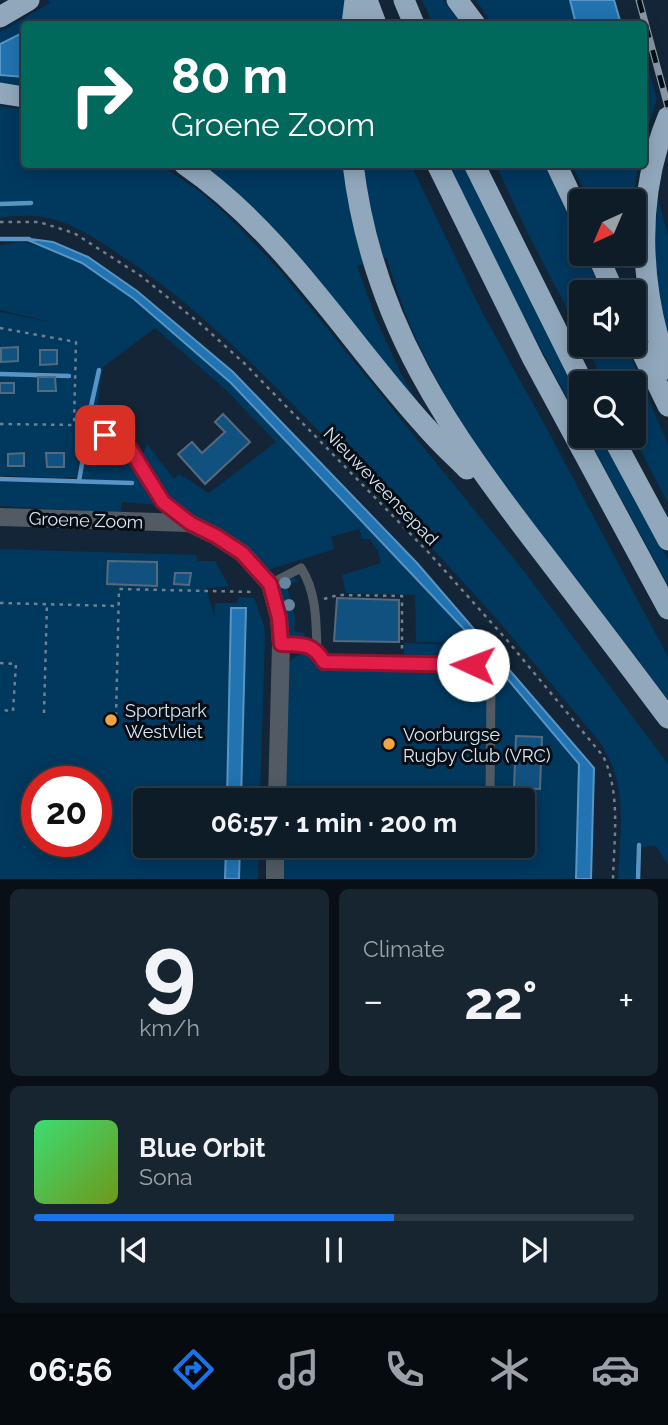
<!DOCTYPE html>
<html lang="en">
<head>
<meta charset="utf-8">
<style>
  body { margin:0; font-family:Raleway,sans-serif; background:#172530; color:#f1f3f6; height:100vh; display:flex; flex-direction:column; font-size:26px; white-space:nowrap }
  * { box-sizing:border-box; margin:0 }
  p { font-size:23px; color:#9ba1a8 }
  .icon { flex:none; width:38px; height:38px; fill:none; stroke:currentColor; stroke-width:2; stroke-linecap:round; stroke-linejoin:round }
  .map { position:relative; height:879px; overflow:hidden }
  .details { display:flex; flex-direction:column; gap:10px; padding:10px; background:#080f16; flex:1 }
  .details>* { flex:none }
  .banner { position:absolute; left:21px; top:21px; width:626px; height:147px; border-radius:7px; box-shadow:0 4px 18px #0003,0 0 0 2px #2e3a45; background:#00695c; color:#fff; overflow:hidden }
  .needle { width:46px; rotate:224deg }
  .controls { position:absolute; left:569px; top:189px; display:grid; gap:14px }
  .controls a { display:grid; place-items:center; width:77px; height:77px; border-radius:7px; background:#0e1c28; box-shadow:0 4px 18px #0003,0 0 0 2px #2e3a45; font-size:35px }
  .speed { position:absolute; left:21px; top:766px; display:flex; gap:14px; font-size:35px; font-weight:700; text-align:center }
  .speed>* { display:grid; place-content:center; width:91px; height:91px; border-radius:50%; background:#0e1c28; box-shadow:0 4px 18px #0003,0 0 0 2px #2e3a45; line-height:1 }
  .speed .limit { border:10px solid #d22; background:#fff; color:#111 }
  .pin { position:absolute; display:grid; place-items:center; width:60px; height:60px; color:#fff; margin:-30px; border-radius:14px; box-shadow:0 4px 10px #0006 }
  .me { position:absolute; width:77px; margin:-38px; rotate:272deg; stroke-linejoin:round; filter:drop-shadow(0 0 5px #0008) }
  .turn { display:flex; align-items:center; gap:24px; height:147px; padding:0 35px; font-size:32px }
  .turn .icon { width:91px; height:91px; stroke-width:2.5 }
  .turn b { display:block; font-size:49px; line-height:60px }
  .big { font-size:52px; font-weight:700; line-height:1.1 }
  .details .widget { flex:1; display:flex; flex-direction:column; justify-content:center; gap:10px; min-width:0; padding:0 24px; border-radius:10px; background:#172530 }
  .details .dial { align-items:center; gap:0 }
  .dial b { font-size:91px; line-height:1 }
  .song { display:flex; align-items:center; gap:21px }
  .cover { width:84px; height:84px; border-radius:10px; background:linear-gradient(135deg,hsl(140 70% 55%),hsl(80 70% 35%)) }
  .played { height:7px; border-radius:4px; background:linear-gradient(90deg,#1a73e8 60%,#2e3a45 60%) }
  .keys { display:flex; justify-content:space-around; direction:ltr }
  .heat { display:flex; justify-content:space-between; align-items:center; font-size:38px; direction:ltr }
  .details .tiles { flex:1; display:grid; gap:10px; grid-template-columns:1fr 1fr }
  .widget:last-child { grid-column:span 2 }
  .trip { position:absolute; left:133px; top:788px; width:402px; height:70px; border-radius:7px; background:#0e1c28; box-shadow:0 4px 18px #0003,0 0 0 2px #2e3a45; font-weight:700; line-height:70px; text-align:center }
  .dock { display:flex; height:112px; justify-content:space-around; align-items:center; background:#060b10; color:#9ba1a8 }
  .dock .icon { width:49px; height:49px }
  .dock .selected { color:#1a73e8 }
  .dock b { font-size:32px; color:#f1f3f6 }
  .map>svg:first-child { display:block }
</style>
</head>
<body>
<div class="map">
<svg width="668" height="879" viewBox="0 0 668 879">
  <rect width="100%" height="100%" fill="#132536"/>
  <g fill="#00385e" fill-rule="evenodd">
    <polygon points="48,0 347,0 355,24 24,24 24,90 0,86 0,32 50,3"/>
    <polygon points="422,0 443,0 462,24 433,24"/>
    <polygon points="476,0 570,0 576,24 492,24"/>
    <polygon points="644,53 657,99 644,140"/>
    <path d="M0 106 24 110V164L160 165 198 190 218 207 240 228 283 274 524 571 668 764V865L656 846 643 847 642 844 636 843 635 879H618C620 829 629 784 599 741 566 702 534 662 500 623 439 553 373 487 308 420 251 362 194 304 126 259 107 246 88 233 67 224 46 215 23 214 0 218Z"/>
    <path d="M199 165H411L480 308 546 427 668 657V700C627 644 584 590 542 535 476 448 416 365 387 258L357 266 377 321 403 378 430 421Z"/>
    <polygon points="450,165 465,165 581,396 581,425 488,248"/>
    <polygon points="496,165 545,165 581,244 581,254 585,254 602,292 581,292 581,336 526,230"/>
    <polygon points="572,165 638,165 633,201 590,201"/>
    <polygon points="658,199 668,235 668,340 656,284 655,231"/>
    <polygon points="21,242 50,248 82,263 134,299 231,383 477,643 416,642 415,595 346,593 342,575 381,563 378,551 370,539 362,539 359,529 331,537 334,549 268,570 251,550 231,535 181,511 145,465 143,454 147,444 174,479 179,474 209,493 276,442 227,391 155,328 103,367 97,407 137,437 124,441 85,423 77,478 0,476 0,312 55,323 0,310 0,245"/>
    <polygon points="585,345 626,345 668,445 668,503 633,436 634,383 605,383"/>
    <path d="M86 432C121 449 141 469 157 505L122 502 121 513 0 506V481L80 484Z"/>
    <polygon points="587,436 602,436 668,559 668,585"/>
    <path d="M0 549 196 555 198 561H215L229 586 206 588 214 615 215 603H237L239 597 254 598 264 625 265 638 260 800H241L246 609 231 608 227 800H145V845H226L225 879H0ZM37 782H96V842H37Z"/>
    <polygon points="294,577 298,581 287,586 295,619 294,631 305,633 304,643 289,636 277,587 280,582"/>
    <path d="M404 643 477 646 579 764 576 879H282L283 845H523V800H284L287 665C294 656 305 649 315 658L317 666 404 668Z"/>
    <polygon points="240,845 259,845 258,879 239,879"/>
  </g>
  <g fill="#2173b1" stroke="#5895c4" stroke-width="2">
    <polygon points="570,0 614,0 621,24 576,24"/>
    <polygon points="24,32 24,77 0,75 0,44"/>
    <polygon points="23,238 53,242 88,257 137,291 233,372 417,563 594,768 591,879 576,879 579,764 478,644 231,383 134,299 82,263"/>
    <polygon points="231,608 246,608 241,800 227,800"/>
    <polygon points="226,845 240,845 239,879 225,879"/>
  </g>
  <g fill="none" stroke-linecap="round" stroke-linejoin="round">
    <g stroke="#5895c4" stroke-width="4.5">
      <polyline points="0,204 31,203"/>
      <polyline points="0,239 29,239"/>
      <polyline points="0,374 69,376"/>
      <polyline points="88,420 99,370"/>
      <polyline points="0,479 132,483"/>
      <polyline points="79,481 86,440"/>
      <polyline points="638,879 639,845"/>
    </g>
  </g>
  <g fill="#11517f" stroke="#556a7d" stroke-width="2">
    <polygon points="18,347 18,361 1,362 1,348"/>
    <polygon points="40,350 57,350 57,364 40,365"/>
    <polygon points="38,377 55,377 56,391 38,391"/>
    <rect x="0" y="383" width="14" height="10"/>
    <polygon points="223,414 250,442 205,484 178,454 192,442 202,453 225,432 215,422"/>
    <polygon points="24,453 24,466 8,466 8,454"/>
    <polygon points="46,453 64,453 64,467 47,467"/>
    <polygon points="108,561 157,562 157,586 107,584"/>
    <polygon points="175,573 191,573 189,585 174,584"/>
    <polygon points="337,598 399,600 399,642 334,641"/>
    <polygon points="516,736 542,737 540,789 514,788"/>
  </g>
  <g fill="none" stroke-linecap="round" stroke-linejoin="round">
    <g stroke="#72818f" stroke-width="2.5" stroke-dasharray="3.5 5" stroke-linecap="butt">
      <path d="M0 222H39L74 233 141 276 203 326 245 364 429 553 506 639 603 756C621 793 614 839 613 879"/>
      <polyline points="0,328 76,342 74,425"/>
      <polyline points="0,424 74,425 94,432"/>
      <polyline points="324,599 338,595 402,596 402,651"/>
      <polyline points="0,603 118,606"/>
      <polyline points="0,663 16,664 13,711 0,710"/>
      <polyline points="44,713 47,603"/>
      <polyline points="116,716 119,589 255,592"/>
    </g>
    <g stroke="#525b63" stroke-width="9">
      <polyline points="105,435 130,449 163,502 185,520"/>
      <path d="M270 584 301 568C317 593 316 622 317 651"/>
      <path d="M281 644C302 645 312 642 324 662L473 665C483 670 488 674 491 685L490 793"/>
    </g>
    <g stroke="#525b63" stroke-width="18">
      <polyline points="0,517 189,523 216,536 242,553 270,584 279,618 281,644 277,800"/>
      <polyline points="275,879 275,845"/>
    </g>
    <g stroke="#91a8bc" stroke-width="21">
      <polyline points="367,0 376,24"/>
      <polyline points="404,0 414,24"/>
      <polyline points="457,0 475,24"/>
      <polyline points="0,17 29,0"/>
      <polyline points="352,24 355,0"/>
      <polyline points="0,93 24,97"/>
      <path d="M668 117C635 197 639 288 668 369"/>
      <path d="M184 164C284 233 346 339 426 427 439 442 453 455 467 469"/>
      <path d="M353 164C372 323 449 431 543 553 585 608 627 663 668 718"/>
      <polyline points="437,164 533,359 668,609"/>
      <polyline points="474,164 583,383"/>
      <polyline points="556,164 581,217"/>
      <polyline points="597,254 614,292"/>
      <polyline points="634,336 668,406"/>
      <polyline points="612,436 668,540"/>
    </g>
    <g stroke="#8997a5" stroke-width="7">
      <polyline id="rail" points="639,0 668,107"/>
    </g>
    <use href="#rail" stroke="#060e15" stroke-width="4.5" stroke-dasharray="13" stroke-linecap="butt"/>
  </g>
  <g fill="#68859f">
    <circle cx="285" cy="583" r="6"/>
    <circle cx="289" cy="605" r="6"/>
  </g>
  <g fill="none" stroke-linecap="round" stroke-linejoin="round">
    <g stroke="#92132f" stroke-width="18">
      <path id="route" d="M105 435 130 449 163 502 190 523 216 536 242 553 270 584 279 618 281 644C302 645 312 642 324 662L473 665"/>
    </g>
    <use href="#route" stroke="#e11d48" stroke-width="12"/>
  </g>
  <g fill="#f5a345" stroke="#060e15" stroke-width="2.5">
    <circle cx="111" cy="720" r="7"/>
    <circle cx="389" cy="744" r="7"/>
  </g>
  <g text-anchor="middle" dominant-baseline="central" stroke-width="6" stroke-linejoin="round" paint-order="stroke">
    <g font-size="18" fill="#dae5f0" stroke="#060e15">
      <text transform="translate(381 486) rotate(46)">Nieuweveensepad</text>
      <text transform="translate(86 520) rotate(2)">Groene Zoom</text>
    </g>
    <g font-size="18" fill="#dae5f0" stroke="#060e15" text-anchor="start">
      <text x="125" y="710">Sportpark<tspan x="125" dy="21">Westvliet</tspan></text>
      <text x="403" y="734">Voorburgse<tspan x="403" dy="21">Rugby Club (VRC)</tspan></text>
    </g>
  </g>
</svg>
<div class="controls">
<a><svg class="needle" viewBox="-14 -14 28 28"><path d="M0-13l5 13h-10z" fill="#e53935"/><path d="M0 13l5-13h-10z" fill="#9ba1a8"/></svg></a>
<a><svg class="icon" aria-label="sound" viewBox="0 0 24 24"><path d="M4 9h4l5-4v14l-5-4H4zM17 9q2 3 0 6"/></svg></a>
<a><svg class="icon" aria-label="search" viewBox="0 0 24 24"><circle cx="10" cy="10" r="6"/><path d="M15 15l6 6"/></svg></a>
</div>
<div class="speed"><div class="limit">20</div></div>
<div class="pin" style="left:105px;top:435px;background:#d93025"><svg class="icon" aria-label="arrive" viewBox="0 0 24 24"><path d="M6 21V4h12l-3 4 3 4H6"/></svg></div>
<svg class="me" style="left:473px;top:665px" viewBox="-20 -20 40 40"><circle r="19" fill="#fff"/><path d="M0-13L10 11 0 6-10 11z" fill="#e11d48"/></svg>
<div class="trip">06:57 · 1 min · 200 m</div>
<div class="banner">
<div class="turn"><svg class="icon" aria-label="right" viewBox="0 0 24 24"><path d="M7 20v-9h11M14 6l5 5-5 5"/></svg><div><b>80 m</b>Groene Zoom</div></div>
</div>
</div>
<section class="details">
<div class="tiles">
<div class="widget dial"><b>9</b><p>km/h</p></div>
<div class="widget"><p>Climate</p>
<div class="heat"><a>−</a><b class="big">22°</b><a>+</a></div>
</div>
<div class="widget">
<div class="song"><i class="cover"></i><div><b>Blue Orbit</b><p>Sona</p></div></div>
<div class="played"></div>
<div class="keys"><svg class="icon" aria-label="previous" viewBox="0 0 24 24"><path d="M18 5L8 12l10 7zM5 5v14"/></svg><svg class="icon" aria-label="pause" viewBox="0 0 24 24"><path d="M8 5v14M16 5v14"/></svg><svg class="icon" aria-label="next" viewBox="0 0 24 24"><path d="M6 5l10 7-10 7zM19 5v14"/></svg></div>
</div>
</div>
</section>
<nav class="dock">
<b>06:56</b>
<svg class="icon selected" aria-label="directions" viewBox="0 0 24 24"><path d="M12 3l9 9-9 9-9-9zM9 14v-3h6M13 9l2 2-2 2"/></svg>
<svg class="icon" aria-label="music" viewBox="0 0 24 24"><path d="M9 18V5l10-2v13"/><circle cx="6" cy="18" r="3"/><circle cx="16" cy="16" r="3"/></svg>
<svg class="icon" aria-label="phone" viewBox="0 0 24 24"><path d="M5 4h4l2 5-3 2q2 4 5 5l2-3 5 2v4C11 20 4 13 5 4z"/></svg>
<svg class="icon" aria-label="climate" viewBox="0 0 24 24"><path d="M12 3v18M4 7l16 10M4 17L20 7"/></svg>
<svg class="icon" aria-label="car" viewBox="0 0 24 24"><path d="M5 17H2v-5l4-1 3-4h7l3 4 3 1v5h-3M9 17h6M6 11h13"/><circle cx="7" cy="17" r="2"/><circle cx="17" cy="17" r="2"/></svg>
</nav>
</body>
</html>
